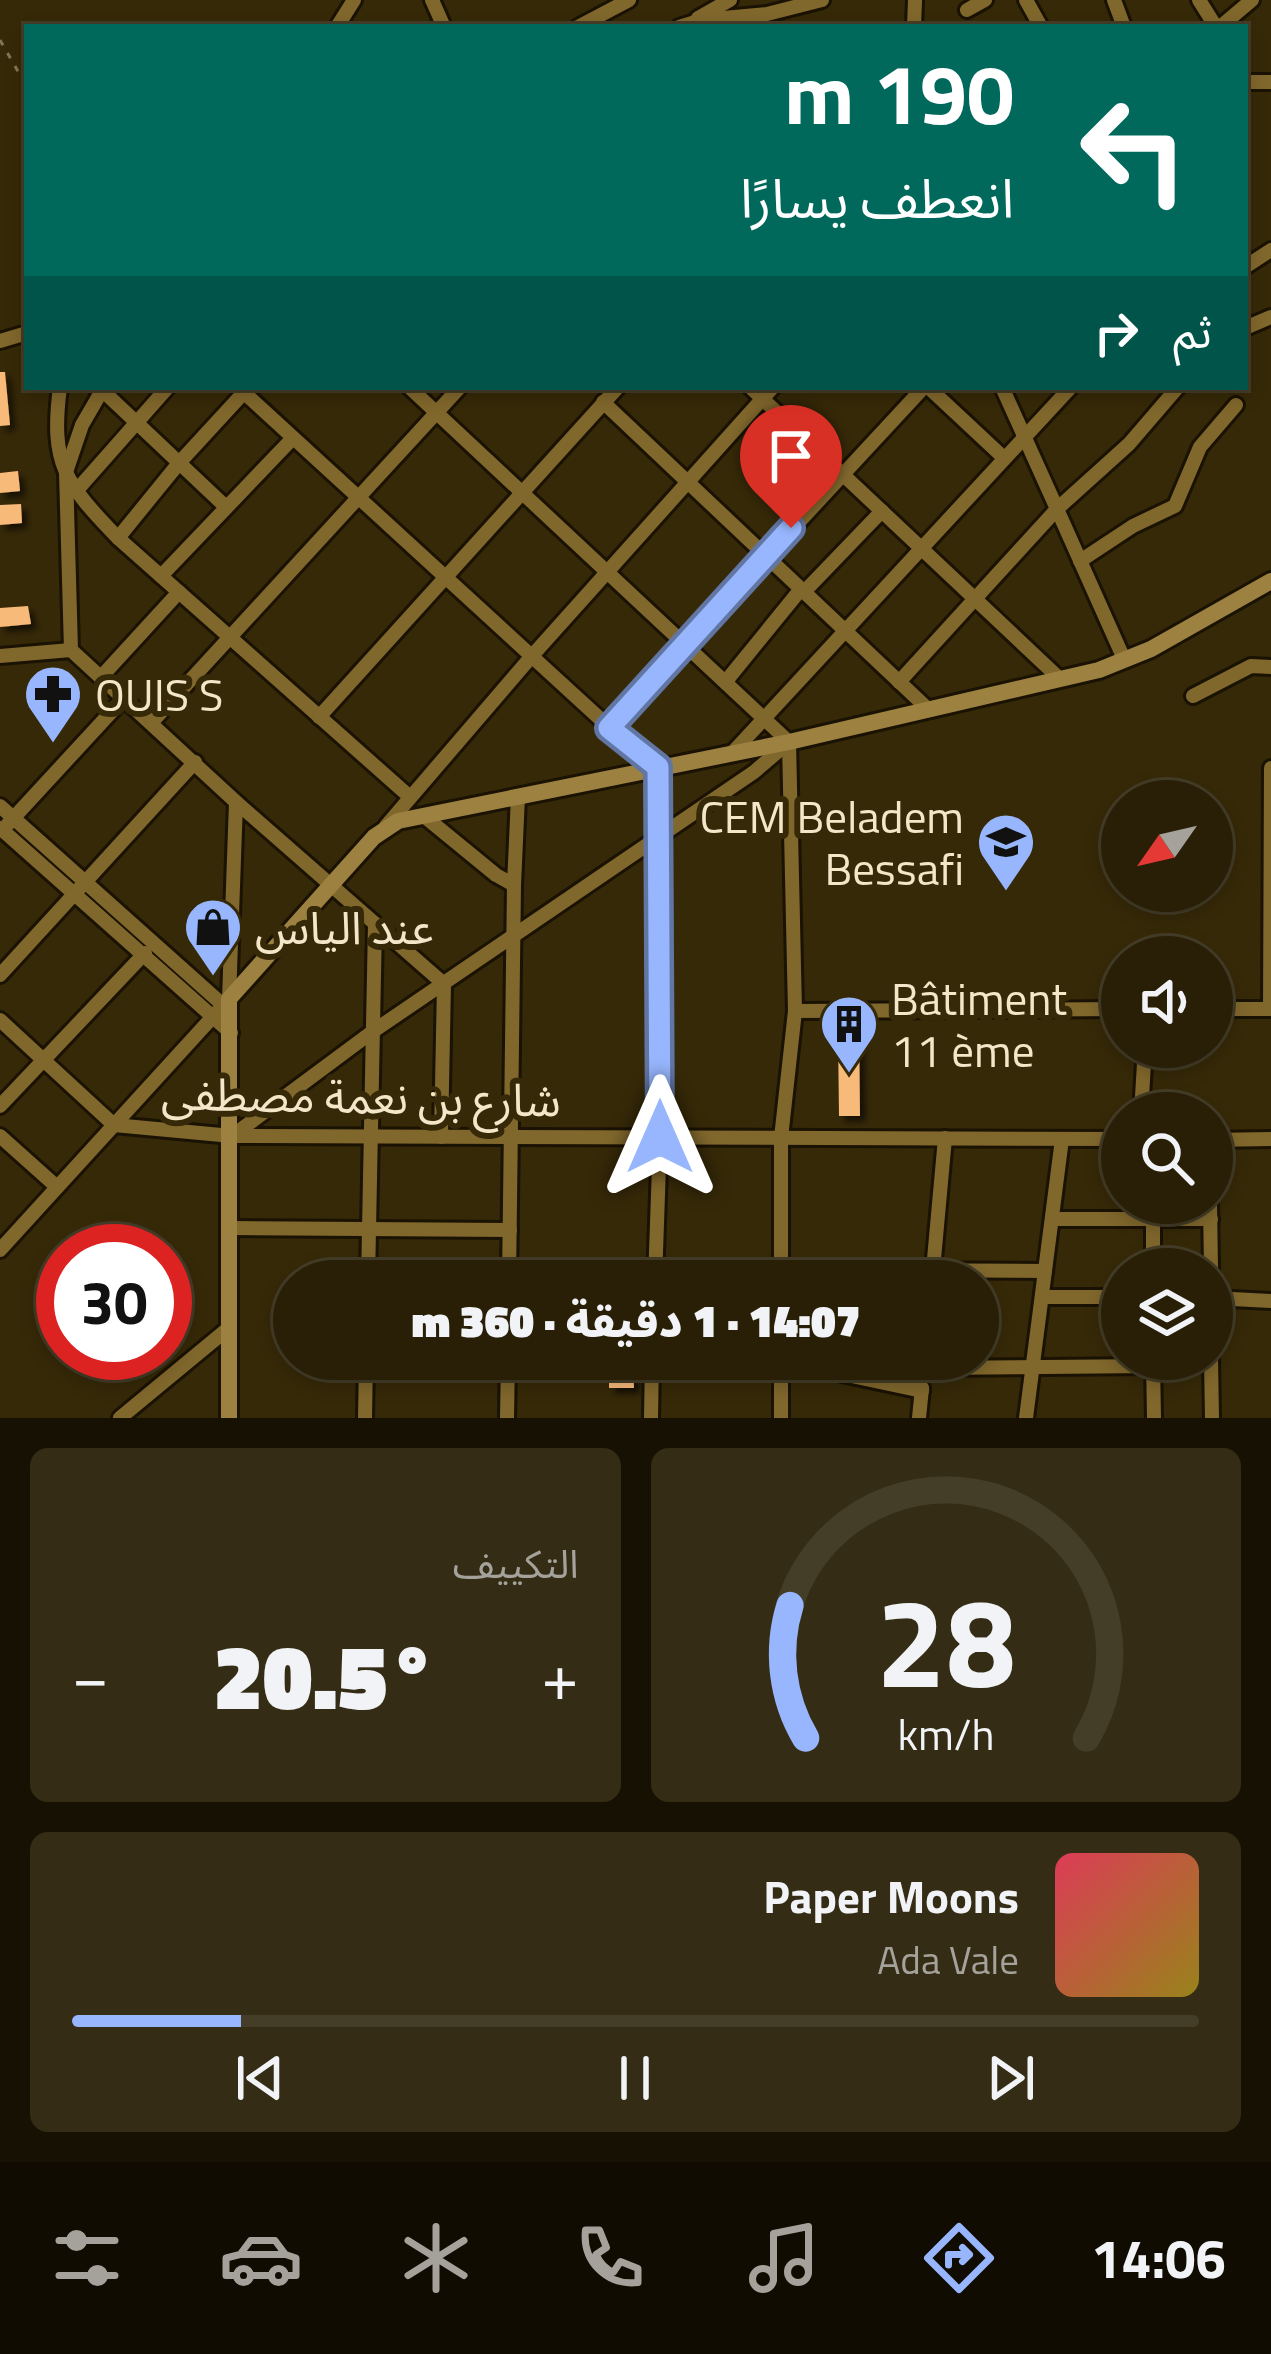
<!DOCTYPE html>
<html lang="ar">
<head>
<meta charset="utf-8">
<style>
  body { margin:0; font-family:"Titillium Web","Noto Sans Arabic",sans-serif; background:#342c14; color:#f1f3f6; direction:rtl; height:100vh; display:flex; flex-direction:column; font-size:45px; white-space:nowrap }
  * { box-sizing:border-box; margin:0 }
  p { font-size:39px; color:#a5a29b }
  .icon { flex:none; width:66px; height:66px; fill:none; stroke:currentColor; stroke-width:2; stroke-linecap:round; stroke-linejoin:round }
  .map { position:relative; height:1418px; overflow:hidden; direction:ltr }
  .side { display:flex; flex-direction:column; gap:30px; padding:30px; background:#161103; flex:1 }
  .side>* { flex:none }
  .guide { position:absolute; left:24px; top:24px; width:1224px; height:366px; border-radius:0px; box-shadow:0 6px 18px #0003,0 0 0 3px #443d28; direction:rtl; background:#00695c; color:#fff; overflow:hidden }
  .needle { width:78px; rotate:236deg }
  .tools { position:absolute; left:1101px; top:780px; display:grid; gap:24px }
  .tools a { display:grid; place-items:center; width:132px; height:132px; border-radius:50%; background:#281f06; box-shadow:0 6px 18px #0003,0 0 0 3px #443d28; font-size:60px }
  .speed { position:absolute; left:36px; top:1224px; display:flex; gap:24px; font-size:60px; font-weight:700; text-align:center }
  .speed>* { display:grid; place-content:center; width:156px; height:156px; border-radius:50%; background:#281f06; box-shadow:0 6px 18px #0003,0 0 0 3px #443d28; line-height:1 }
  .speed .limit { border:18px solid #d22; background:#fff; color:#111 }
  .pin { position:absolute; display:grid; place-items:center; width:102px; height:102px; color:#fff; margin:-123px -51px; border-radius:50% 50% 50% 0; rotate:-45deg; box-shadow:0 0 12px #0007 }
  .pin .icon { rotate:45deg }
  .me { position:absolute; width:132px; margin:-66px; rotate:0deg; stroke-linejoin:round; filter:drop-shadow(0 0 9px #0008) }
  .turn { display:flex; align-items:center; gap:42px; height:252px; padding:0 36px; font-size:54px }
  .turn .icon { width:156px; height:156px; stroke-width:2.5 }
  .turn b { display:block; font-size:84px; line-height:102px }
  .then { display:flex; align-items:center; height:114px; padding:0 36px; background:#0003; gap:24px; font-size:45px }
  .big { font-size:90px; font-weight:800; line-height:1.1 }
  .side .widget { flex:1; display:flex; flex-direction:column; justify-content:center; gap:18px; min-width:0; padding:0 42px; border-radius:18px; background:#342c14 }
  .side .dial { align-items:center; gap:0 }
  .dial svg { height:312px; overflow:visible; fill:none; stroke:#443d28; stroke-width:7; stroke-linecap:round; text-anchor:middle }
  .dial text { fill:#f1f3f6; stroke:none }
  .song { display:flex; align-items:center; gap:36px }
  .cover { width:144px; height:144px; border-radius:18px; background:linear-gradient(135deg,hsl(350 70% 55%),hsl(50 70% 35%)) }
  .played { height:12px; border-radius:6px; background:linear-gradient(90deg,#97b6fd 15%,#443d28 15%) }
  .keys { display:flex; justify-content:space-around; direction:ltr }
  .heat { display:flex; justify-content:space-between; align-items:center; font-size:66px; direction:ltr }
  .side .tiles { flex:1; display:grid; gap:30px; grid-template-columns:1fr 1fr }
  .widget:last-child { grid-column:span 2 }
  .trip { position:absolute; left:273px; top:1260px; width:726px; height:120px; border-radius:60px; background:#281f06; box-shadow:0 6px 18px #0003,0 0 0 3px #443d28; font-weight:800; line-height:120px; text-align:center; direction:rtl }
  .tabs { display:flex; height:192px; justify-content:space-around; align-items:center; background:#100c02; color:#a5a29b }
  .tabs .icon { width:84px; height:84px }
  .tabs .selected { color:#97b6fd }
  .tabs b { font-size:54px; color:#f1f3f6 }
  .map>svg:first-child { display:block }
</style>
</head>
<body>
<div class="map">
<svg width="1271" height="1418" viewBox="0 0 1271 1418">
  <defs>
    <filter id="shadow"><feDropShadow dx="5.5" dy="5.5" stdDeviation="3" flood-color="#0009"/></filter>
  </defs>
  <rect width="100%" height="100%" fill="#362908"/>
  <g fill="#f8ba79" filter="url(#shadow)">
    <polygon points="0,372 5,372 10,425 0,426"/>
    <polygon points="18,471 20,491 0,493 0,473"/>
    <polygon points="21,504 22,523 0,525 0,505"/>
    <polygon points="28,606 31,624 0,627 0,608"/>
    <polygon points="838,1034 859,1034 860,1116 839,1116"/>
    <polygon points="609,1360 633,1360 634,1388 609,1388"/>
  </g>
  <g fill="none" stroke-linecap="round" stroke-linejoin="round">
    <g stroke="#1a1202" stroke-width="20">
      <g id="minor">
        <polyline points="432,0 444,27"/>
        <polyline points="1026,0 1041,27"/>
        <polyline points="1114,0 1124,27"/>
        <polyline points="1199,0 1216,27"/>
        <polyline points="967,10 985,0"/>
        <polyline points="698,18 730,0"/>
        <polyline points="337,27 354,0"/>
        <polyline points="578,27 629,0"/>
        <polyline points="679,27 702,20 767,14 822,0"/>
        <polyline points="914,27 915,0"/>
        <polyline points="1220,27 1252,0"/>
        <polyline points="1245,82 1271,82"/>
        <polyline points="1245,267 1271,250"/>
        <polyline points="1245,328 1271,317"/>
        <polyline points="0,341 27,333"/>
        <path d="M60 387C50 464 65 483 118 538L410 797"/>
        <polyline points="104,387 82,425 66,472 71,650 236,802 444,984 441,1137"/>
        <polyline points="238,387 609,727 658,767 660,1137 655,1281"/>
        <polyline points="409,387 789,742 795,1011 781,1138 781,1281"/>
        <polyline points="750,387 1060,679"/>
        <polyline points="928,387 1004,458"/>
        <polyline points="102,390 226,507"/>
        <polyline points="603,402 928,709"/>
        <polyline points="77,490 168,387"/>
        <polyline points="118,538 179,463 248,388"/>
        <polyline points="1080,561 1133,526 1175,506 1200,447 1236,405"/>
        <polyline points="161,576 292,439"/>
        <polyline points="804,592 882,511"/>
        <polyline points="0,656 71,650"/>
        <polyline points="1124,659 1057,509 1129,444 1178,387"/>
        <polyline points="102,676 179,592"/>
        <polyline points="727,680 801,589"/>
        <polyline points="899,682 1057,509 1002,387"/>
        <polyline points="1193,696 1251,666 1271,667"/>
        <polyline points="319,717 618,387"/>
        <polyline points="152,722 460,387"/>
        <polyline points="609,727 924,387"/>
        <polyline points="734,751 1071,387"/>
        <polyline points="0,806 223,1005"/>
        <polyline points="424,816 496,875 514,885 518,796"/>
        <polyline points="7,825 126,696"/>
        <polyline points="386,826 531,657 773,387"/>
        <polyline points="0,828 231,1033"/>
        <polyline points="0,975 195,762"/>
        <polyline points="1212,1009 1271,1009"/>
        <polyline points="1270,1009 1271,768"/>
        <polyline points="795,1011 1122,1009"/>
        <polyline points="0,1020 114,1125 232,1136 1122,1139"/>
        <polyline points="0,1106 145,953"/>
        <polyline points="1141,1113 1145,1047"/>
        <polyline points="0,1136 57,1187"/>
        <polyline points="232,1136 372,1032 754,772 789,742"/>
        <polyline points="1212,1140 1271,1139"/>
        <polyline points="1210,1203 1211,1269"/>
        <polyline points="1052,1219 1211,1219"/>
        <polyline points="1153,1219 1153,1269"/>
        <polyline points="231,1228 510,1230"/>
        <polyline points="0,1250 229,999 236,802"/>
        <polyline points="509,1268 1045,1271"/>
        <polyline points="368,1281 375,924"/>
        <polyline points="509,1281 514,885"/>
        <polyline points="932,1281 945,1138"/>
        <polyline points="1042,1297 1122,1297"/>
        <polyline points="1212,1298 1271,1301"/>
        <polyline points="1153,1359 1154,1418"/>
        <polyline points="1211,1359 1212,1418"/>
        <polyline points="781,1361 922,1391"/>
        <polyline points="924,1368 1153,1366"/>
        <polyline points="120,1418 230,1327"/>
        <polyline points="365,1418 366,1359"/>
        <polyline points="507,1418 508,1359"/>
        <polyline points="651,1418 652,1359"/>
        <polyline points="781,1418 781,1359"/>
        <polyline points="919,1418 922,1388"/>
        <polyline points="1026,1418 1062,1139"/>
      </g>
    </g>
    <g stroke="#1a1202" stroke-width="22">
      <polyline id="major" points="229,1418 229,999 374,837 398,821 789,742 1099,670 1151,649 1271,581"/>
    </g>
    <polyline stroke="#827556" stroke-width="3" stroke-dasharray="6 9" stroke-linecap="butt" points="0,40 27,87"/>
    <use href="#minor" stroke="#80672c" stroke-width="14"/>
    <use href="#major" stroke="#9d8141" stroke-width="16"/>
  </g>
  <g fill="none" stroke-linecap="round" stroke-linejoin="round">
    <g stroke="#6276a4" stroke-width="30">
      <polyline id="route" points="660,1137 658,767 609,728 791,528"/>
    </g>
    <use href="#route" stroke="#97b6fd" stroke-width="21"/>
  </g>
  <defs>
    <g id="pharmacy-pin" transform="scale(3)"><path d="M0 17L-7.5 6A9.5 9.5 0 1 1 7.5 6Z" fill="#97b6fd" stroke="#362908"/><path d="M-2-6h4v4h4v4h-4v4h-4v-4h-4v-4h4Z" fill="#111"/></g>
    <g id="school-pin" transform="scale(3)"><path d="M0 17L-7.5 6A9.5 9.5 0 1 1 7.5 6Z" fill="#97b6fd" stroke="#362908"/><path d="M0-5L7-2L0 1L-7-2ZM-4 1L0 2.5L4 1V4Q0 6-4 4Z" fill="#111"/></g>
    <g id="shop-pin" transform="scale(3)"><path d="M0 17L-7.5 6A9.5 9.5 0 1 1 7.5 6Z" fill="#97b6fd" stroke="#362908"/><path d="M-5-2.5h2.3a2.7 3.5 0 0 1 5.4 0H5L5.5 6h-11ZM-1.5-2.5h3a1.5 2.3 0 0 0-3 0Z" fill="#111"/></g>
    <g id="building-pin" transform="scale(3)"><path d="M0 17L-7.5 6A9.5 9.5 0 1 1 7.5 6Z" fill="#97b6fd" stroke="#362908"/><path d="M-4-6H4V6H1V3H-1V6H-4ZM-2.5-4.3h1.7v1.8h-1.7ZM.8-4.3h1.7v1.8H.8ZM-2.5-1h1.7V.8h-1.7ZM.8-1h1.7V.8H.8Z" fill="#111"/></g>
  </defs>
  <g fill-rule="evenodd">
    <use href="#pharmacy-pin" x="53" y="694"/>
    <use href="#school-pin" x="1006" y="842"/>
    <use href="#shop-pin" x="213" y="927"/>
    <use href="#building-pin" x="849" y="1024"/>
  </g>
  <g text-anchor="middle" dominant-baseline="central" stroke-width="12" stroke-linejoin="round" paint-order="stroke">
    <g font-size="45" fill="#f4e7c9" stroke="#362908" text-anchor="start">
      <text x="95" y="694">OUIS S</text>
      <text x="964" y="816" text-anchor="end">CEM Beladem<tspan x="964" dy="52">Bessafi</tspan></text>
      <text x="255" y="927">عند الياس</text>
      <text x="891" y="998">Bâtiment<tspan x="891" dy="52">11 ème</tspan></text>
    </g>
    <g font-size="45" fill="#f4e7c9" stroke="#362908">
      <text transform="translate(361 1096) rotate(1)">شارع بن نعمة مصطفى</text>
    </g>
  </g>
</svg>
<div class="tools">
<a><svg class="needle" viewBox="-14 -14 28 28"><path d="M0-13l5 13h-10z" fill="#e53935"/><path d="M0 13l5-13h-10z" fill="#a5a29b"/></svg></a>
<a><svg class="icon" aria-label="sound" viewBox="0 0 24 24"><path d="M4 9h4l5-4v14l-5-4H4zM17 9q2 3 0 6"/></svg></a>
<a><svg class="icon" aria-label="search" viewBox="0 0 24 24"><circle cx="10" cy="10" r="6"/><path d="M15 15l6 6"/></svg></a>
<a><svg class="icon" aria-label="layers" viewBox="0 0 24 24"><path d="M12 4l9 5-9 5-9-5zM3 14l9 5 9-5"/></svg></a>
</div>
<div class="speed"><div class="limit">30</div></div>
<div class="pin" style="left:791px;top:528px;background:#d93025"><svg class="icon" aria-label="arrive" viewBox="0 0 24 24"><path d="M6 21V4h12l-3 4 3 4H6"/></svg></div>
<svg class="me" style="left:660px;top:1137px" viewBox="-20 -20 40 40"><path d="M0-17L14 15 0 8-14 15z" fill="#97b6fd" stroke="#fff" stroke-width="4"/></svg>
<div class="trip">14:07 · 1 دقيقة · 360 m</div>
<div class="guide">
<div class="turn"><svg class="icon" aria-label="left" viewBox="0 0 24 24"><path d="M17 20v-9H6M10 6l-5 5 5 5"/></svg><div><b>190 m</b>انعطف يسارًا</div></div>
<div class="then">ثم<svg class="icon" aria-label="right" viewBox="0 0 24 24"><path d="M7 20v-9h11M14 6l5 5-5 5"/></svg></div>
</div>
</div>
<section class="side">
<div class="tiles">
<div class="widget dial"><svg viewBox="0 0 100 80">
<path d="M14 69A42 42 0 1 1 86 69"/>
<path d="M14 69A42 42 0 0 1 10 35" stroke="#97b6fd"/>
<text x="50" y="56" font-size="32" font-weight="700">28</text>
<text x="50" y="72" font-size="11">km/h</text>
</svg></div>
<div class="widget"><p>التكييف</p>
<div class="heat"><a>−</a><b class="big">20.5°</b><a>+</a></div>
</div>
<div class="widget">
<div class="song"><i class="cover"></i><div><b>Paper Moons</b><p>Ada Vale</p></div></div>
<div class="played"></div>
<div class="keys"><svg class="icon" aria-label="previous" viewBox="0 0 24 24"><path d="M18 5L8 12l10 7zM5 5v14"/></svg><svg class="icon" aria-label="pause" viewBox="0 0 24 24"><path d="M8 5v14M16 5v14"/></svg><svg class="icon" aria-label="next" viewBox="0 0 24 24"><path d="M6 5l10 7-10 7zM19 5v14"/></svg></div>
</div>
</div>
</section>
<nav class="tabs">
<b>14:06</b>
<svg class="icon selected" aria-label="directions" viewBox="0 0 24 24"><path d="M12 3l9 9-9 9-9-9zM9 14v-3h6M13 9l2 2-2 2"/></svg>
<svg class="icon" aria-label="music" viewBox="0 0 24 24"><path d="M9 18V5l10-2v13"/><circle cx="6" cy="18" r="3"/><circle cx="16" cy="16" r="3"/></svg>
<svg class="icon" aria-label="phone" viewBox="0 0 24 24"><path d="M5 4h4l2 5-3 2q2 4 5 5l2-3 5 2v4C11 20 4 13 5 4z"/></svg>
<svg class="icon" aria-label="climate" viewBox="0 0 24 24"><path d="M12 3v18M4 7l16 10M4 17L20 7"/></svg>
<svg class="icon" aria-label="car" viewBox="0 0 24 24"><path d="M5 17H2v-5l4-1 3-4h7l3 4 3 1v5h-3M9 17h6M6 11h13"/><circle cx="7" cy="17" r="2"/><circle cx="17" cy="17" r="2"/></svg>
<svg class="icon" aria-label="filters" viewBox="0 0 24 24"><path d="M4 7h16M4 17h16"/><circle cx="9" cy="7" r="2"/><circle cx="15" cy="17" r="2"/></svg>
</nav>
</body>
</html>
